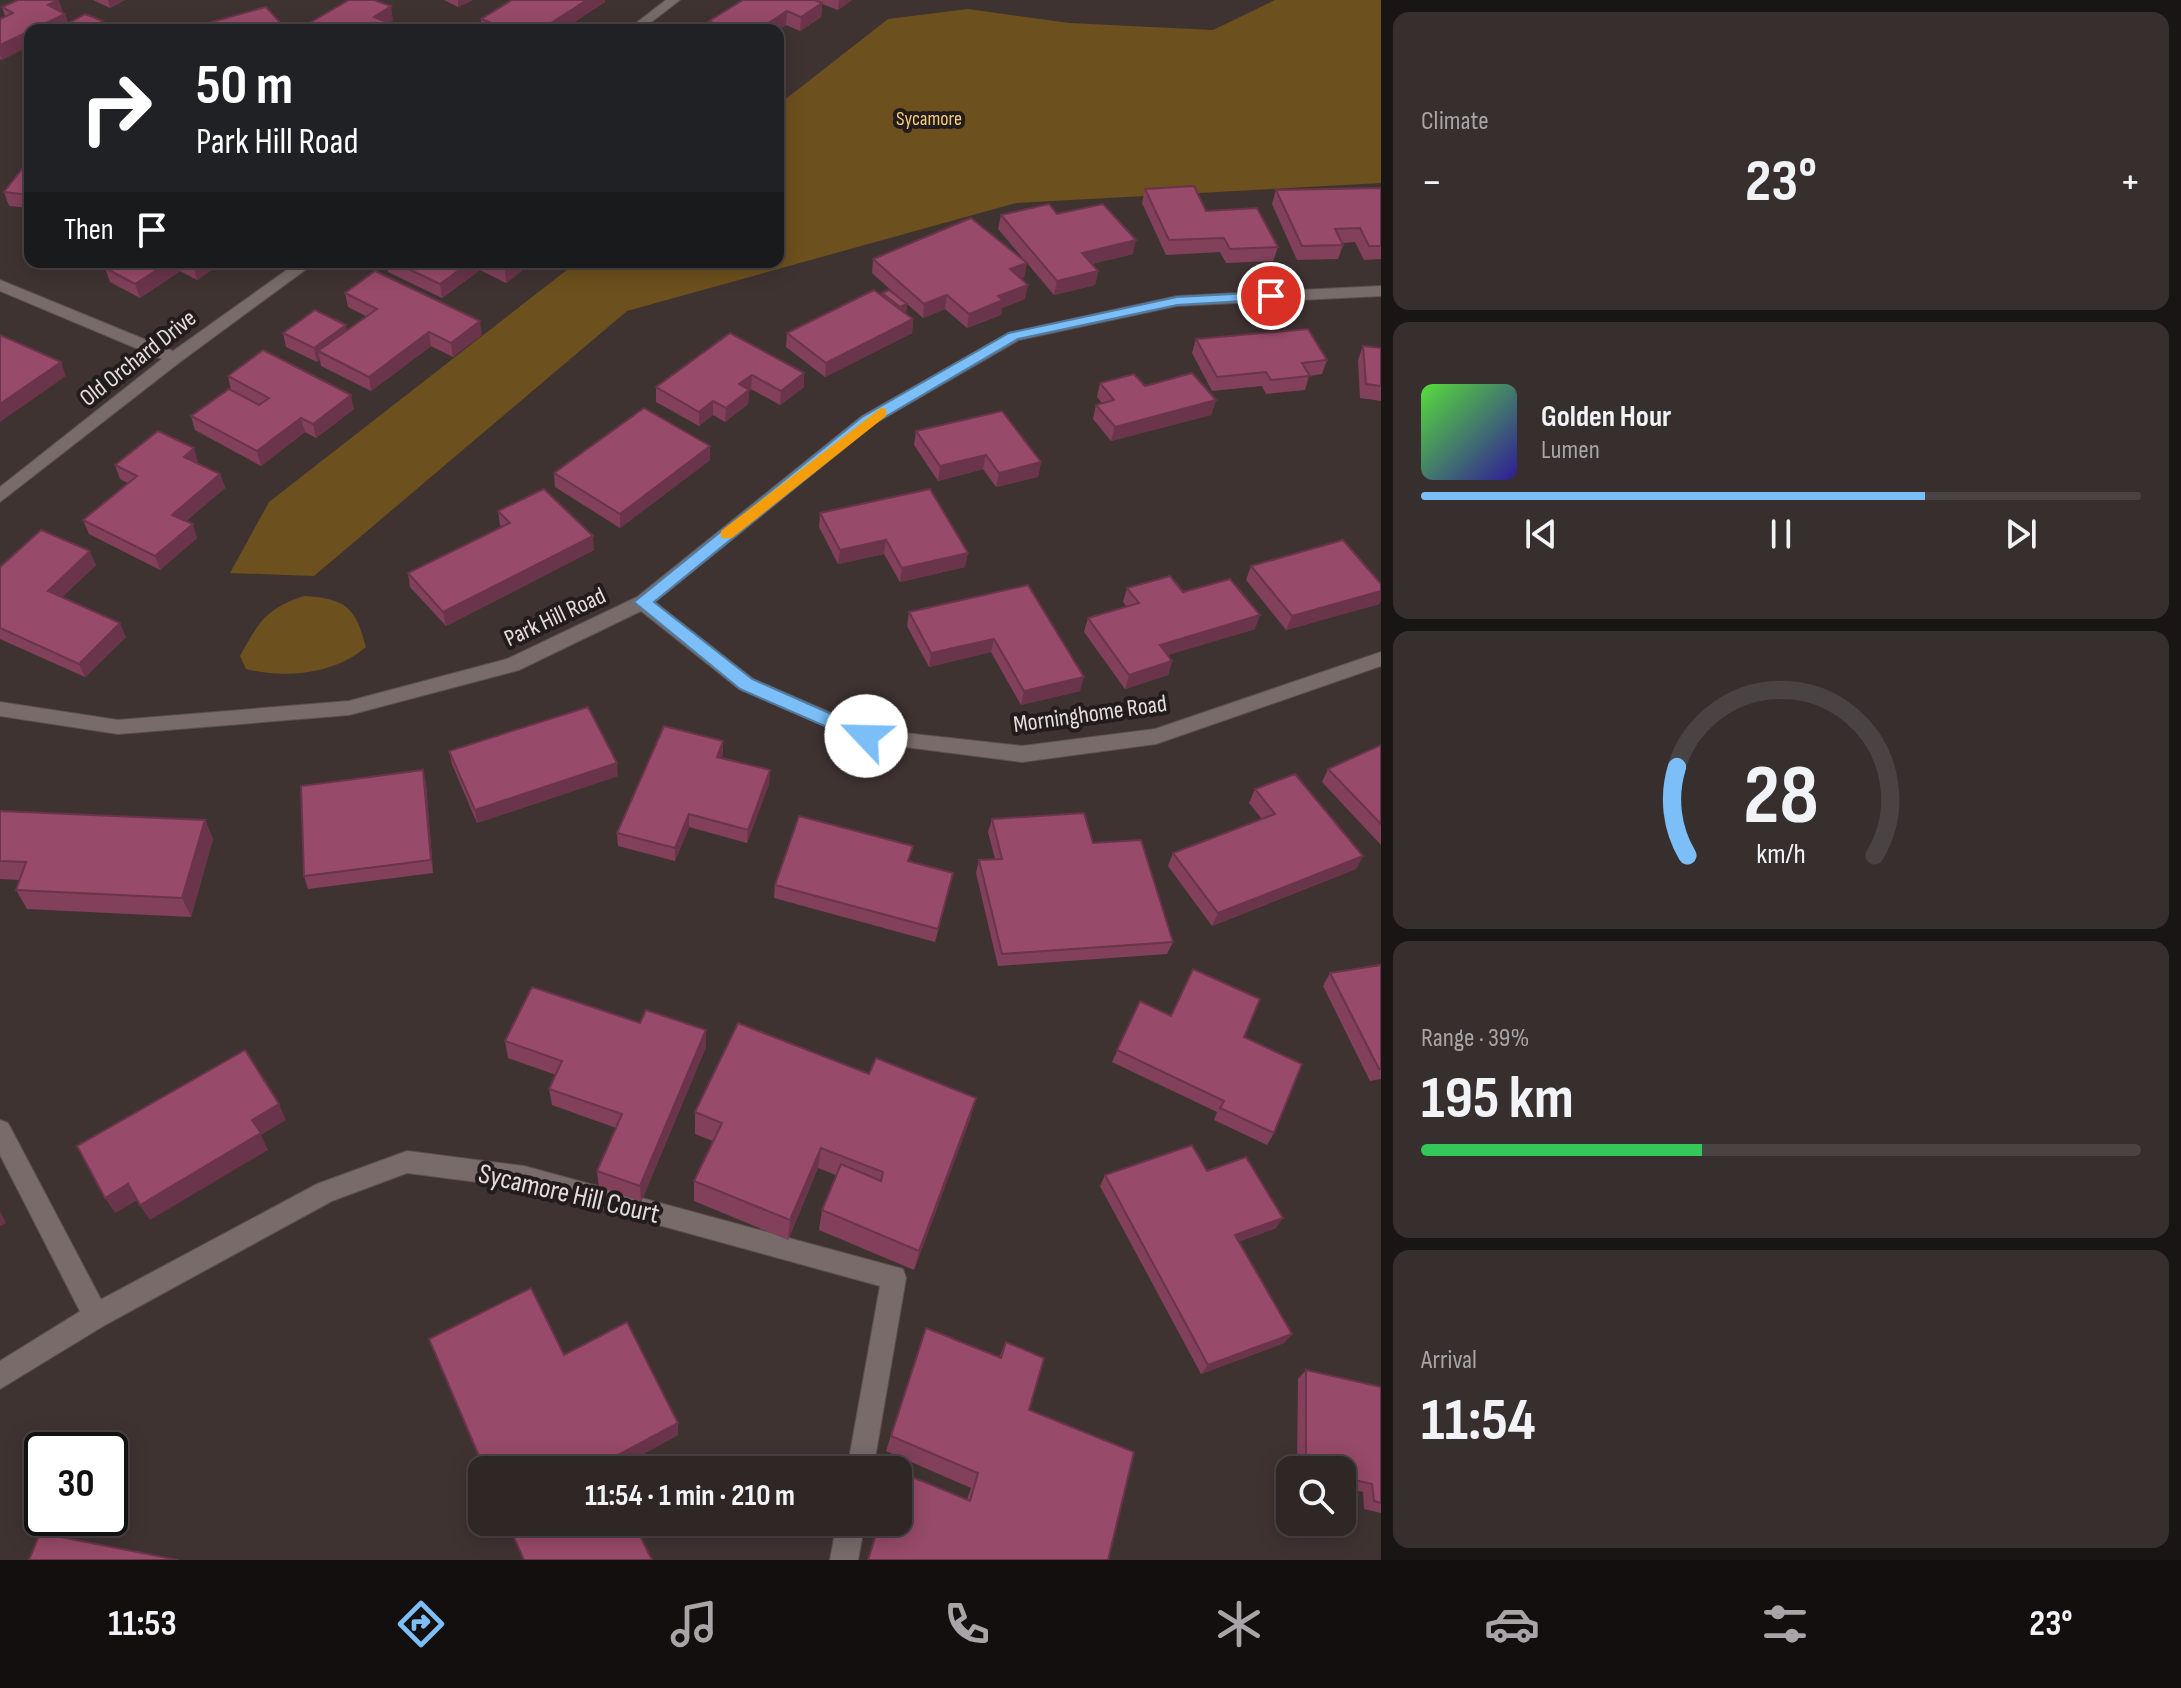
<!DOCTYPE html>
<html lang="en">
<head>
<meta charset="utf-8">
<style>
  body { margin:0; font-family:"Sofia Sans Condensed",sans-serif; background:#372e2e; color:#f1f3f6; height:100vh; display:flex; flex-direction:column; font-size:30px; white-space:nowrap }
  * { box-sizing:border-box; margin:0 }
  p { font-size:26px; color:#a7a5a7 }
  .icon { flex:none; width:44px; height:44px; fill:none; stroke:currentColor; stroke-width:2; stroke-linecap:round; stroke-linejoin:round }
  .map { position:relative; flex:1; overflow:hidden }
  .drawer { display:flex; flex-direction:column; gap:12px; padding:12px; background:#1a1515; width:800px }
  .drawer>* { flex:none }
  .guide { position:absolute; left:24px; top:24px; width:760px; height:244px; border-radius:16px; box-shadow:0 4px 20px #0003,0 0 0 2px #4a4343; background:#202124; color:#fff; overflow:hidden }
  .buttons { position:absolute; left:1276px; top:1456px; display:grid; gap:16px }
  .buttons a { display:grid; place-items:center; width:80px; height:80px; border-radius:16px; background:#2f2626; box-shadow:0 4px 20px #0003,0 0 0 2px #4a4343; font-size:40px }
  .speed { position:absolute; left:24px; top:1432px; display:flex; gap:16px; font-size:40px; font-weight:700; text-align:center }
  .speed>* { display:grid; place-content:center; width:104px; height:104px; border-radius:50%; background:#2f2626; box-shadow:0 4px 20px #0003,0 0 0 2px #4a4343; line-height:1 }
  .speed .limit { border:4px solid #111; border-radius:12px; background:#fff; color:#111 }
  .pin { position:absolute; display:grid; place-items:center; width:68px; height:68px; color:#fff; margin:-34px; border:4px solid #fff; border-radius:50%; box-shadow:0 2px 8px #0007 }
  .me { position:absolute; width:88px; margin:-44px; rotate:294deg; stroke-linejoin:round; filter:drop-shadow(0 0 6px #0008) }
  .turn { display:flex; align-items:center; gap:28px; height:168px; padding:0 40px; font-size:36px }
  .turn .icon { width:104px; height:104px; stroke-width:2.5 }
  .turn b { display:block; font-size:56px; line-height:68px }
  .then { display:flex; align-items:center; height:76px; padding:0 40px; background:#0003; gap:16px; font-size:30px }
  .big { font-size:60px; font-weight:700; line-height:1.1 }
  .drawer .widget { flex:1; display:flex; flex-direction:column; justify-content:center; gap:12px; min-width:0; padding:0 28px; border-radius:16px; background:#372e2e }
  .drawer .dial { align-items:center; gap:0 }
  .dial svg { height:208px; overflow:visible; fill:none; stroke:#4a4343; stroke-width:7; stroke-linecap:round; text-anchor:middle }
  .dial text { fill:#f1f3f6; stroke:none }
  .song { display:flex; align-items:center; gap:24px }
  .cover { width:96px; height:96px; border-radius:12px; background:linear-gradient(135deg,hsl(110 70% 55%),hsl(250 70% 35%)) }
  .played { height:8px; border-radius:4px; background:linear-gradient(90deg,#7bbef8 70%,#4a4343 70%) }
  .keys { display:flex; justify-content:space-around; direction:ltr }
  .heat { display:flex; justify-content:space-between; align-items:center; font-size:44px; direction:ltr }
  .charge { height:12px; border-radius:6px; background:linear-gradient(90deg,#34c759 39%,#4a4343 0) }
  .trip { position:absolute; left:468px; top:1456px; width:444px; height:80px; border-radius:16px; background:#2f2626; box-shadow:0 4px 20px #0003,0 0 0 2px #4a4343; font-weight:700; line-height:80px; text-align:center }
  .tabs { display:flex; height:128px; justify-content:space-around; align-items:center; background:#130f0f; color:#a7a5a7 }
  .tabs .icon { width:56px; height:56px }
  .tabs .on { color:#7bbef8 }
  .tabs b { font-size:36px; color:#f1f3f6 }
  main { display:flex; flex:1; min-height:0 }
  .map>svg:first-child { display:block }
</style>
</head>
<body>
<main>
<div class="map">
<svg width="1381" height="1560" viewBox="0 0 1381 1560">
  <rect width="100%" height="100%" fill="#3f3332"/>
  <g fill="#6c501d">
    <polygon points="1275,0 1381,0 1381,183 1016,203 627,311 314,576 230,573 269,502 577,262 778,262 778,105 888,19 968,9 1069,23 1213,30"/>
    <path d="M304 596C346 599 355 606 366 647 335 674 285 679 246 669L240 656C259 622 265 609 304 596Z"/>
  </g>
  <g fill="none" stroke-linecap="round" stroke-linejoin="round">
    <g stroke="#5b5150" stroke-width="2">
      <polygon id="service" points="0,1120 8,1123 105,1307 109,1316 105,1325 96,1328 87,1325 0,1155"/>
    </g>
    <g stroke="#5b5150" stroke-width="2">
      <g id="minor">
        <polygon points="666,0 680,0 641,30 627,30"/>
        <polygon points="298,262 316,262 180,362 0,502 0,487 162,359 0,291 0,280 173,351"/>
        <polygon points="1381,286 1381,296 1177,306 1019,340 874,424 655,602 753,679 868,729 1022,746 1155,729 1381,652 1381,666 1156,744 1022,762 859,741 739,689 641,611 519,670 349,715 118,734 0,716 0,702 118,720 349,701 507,659 637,597 862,416 1008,333 1177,296"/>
        <polygon points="407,1151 524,1166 903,1269 906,1278 873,1470 847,1470 880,1286 524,1188 407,1173 332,1201 105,1325 0,1389 0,1361 87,1307 317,1184"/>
        <polygon points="837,1522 865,1522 858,1560 830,1560"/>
      </g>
    </g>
    <use href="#service" fill="#786b69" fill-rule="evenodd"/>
    <use href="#minor" fill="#786b69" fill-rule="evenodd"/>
  </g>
  <g fill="#82405a">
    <polygon points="93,0 125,0 110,8"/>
    <polygon points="444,0 473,0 458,7"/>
    <polygon points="512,0 605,0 605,2 562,30 482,30 481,19"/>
    <polygon points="743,0 852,0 838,10 822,4 821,17 800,31 786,25 778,30 709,30 709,21"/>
    <polygon points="2,7 63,13 65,14 68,23 103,21 106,30 30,30 2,60 0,59 0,19 5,16"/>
    <polygon points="393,20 388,23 405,30 307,30 306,25"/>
    <polygon points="30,169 30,208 9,206 4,192"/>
    <polygon points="1381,188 1381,259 1364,260 1355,242 1342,243 1343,245 1338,259 1297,260 1272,204 1276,190"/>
    <polygon points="1145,189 1206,211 1278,247 1273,261 1226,263 1220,252 1166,255 1142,203"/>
    <polygon points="1057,214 1133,254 1091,264 1098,271 1095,285 1054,295 1027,263 1024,277 1020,278 1025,299 1002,308 1001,315 967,328 945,309 923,318 907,304 906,313 913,319 912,333 825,377 786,347 787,333 882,296 882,293 902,300 872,273 873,259 1026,262 998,229 1001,215"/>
    <polygon points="115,262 223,262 197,280 180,271 140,298 110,282 105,268"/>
    <polygon points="386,262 533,262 506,283 480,270 442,298 388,272"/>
    <polygon points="345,293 482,335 453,357 431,346 371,391 321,366 320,360 317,362 286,347 283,333 347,331 366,316 348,307"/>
    <polygon points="730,333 804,387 780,405 751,389 749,391 748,404 725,422 713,415 699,426 656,402 656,387"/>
    <polygon points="1196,339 1327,360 1322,374 1309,376 1305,390 1266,394 1262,386 1212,391 1192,353"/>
    <polygon points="1363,346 1381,348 1381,401 1360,398 1358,360"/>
    <polygon points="228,376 354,409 316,438 305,432 261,466 195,430 191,416 231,390"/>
    <polygon points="1100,383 1216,400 1211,415 1111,441 1093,419 1096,405 1102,403 1097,397"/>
    <polygon points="916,431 1041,462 1038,477 996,487 983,469 938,481 914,445"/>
    <polygon points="710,460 620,528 555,487 554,473"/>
    <polygon points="197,463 220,474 225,488 186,521 197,538 160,570 89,534 83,520 128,483 120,479 115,465 198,463"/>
    <polygon points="498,511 594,550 446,626 410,587 408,573 502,527 500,525"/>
    <polygon points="820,513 965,567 900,582 884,554 838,564 819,527"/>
    <polygon points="96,565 62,597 126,637 85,677 0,639 0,567"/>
    <polygon points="1251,566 1381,584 1381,600 1379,604 1286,630 1246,580"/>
    <polygon points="1028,585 1080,691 1021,705 991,652 929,667 907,626 909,612"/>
    <polygon points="1127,588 1183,592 1255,629 1167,655 1172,661 1168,675 1125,689 1084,632 1088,618 1127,607 1123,602"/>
    <polygon points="1381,745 1381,845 1322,782 1328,769"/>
    <polygon points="449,751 618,776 477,823 452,764"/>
    <polygon points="723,754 721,758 770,770 769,784 747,843 689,827 675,861 618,846 617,833"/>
    <polygon points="423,770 426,784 433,873 308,889 304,876"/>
    <polygon points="1255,789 1363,856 1356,869 1212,926 1168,866 1173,853 1262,819 1249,803"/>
    <polygon points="0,811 205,820 213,839 191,917 27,909 16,890 20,880 0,879"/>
    <polygon points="992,819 1093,843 1173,942 1167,954 998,966 976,873 979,860 995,859 988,832"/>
    <polygon points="910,862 950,886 935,942 774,898 775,885"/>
    <polygon points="1381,964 1381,1079 1370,1081 1323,986 1330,973"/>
    <polygon points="1140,1001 1171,1016 1274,1133 1267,1145 1214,1120 1217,1112 1112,1062"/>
    <polygon points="640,1023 706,1030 706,1047 641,1202 599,1187 597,1171 616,1128 552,1105 549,1089 556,1075 508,1058 505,1041"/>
    <polygon points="869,1074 976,1098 970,1119 914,1270 819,1230 822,1210 836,1175 818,1168 788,1240 694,1201 694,1181 713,1141 695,1134 695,1112"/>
    <polygon points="1207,1171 1276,1228 1238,1242 1292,1334 1284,1343 1201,1374 1100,1186 1105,1175"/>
    <polygon points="926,1328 999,1358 1006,1342 1029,1410 1108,1560 967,1500 971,1488 886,1451"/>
    <polygon points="429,1339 564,1355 678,1423 678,1435 614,1470 484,1470"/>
    <polygon points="1306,1370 1381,1387 1381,1513 1364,1509 1363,1492 1342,1487 1342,1470 1297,1470 1298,1379"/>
  </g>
  <g fill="#6a344a">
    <polygon points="59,0 63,13 48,5"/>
    <polygon points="108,0 125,0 110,8"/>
    <polygon points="458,0 473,0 458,7"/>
    <polygon points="587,0 605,0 605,2 562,30 540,30"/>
    <polygon points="839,0 852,0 838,10"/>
    <polygon points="822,3 821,17 800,31 801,17"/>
    <polygon points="391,6 393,20 376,30 374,17"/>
    <polygon points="787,11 786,25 778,30 758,30"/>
    <polygon points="65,14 69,27 61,27 62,30 31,30"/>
    <polygon points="103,21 106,30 87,30"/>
    <polygon points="30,31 30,46 2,60 0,55 0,45"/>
    <polygon points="1136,240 1133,254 1079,267 1082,253"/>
    <polygon points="169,262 178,262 180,271 140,298 135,284"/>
    <polygon points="198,262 223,262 197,280 193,266"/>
    <polygon points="470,262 479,262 480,270 442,298 440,284"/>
    <polygon points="513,262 533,262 506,283 505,268"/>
    <polygon points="1027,263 1024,277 1007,283 1010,269"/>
    <polygon points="1098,271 1095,285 1054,295 1057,281"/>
    <polygon points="1028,285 1025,299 1002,308 1001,315 967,328 969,314 998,296"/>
    <polygon points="947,295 945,309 923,318 924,304"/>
    <polygon points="907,304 905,318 898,321 900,307"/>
    <polygon points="913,319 912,333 825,377 826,363"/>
    <polygon points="480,321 482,335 453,357 451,343"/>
    <polygon points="346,325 348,339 318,351 320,360 317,362 314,348"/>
    <polygon points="429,332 431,346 371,391 369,377"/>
    <polygon points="61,362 66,376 0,422 0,404"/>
    <polygon points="804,373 804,387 780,405 781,391"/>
    <polygon points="752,375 751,389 749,391 748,404 725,422 726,408 739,384"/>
    <polygon points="351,395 354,409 316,438 313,424"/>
    <polygon points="1216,400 1211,415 1111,441 1115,427"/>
    <polygon points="713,401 713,415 699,426 699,412"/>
    <polygon points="301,418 305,432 261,466 257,451"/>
    <polygon points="710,446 710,460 620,528 620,514"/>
    <polygon points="194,448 198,463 188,471 184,457"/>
    <polygon points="986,455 983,469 938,481 940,466"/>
    <polygon points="1041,462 1038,477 996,487 999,473"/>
    <polygon points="220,474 225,488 177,529 172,515"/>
    <polygon points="193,524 197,538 160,570 155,556"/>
    <polygon points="593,536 594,550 446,626 443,612"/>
    <polygon points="886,540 884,554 838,564 840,550"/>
    <polygon points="90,551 96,565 54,605 48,591"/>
    <polygon points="968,553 965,567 900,582 902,568"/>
    <polygon points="1381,591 1381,600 1379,604 1286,630 1292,616"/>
    <polygon points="1260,615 1255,629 1155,659 1160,645"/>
    <polygon points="120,623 126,637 85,677 79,664"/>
    <polygon points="994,639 991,652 929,667 931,653"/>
    <polygon points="1172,661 1168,675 1125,689 1129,675"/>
    <polygon points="1084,677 1080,691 1021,705 1024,691"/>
    <polygon points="723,741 723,754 716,770 717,757"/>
    <polygon points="617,763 618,776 477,823 475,810"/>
    <polygon points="423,770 426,784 433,873 431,860"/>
    <polygon points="770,770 769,784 747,843 748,830"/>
    <polygon points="689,814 689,827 675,861 675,848"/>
    <polygon points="205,820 213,839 191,917 182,898"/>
    <polygon points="1363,856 1356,869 1212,926 1218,913"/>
    <polygon points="706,1030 706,1047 641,1202 640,1186"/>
    <polygon points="976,1098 970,1119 914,1270 919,1251"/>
    <polygon points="279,1104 286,1120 261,1135 268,1150 150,1220 140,1205 252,1120"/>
    <polygon points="821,1148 818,1168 788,1240 790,1220"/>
    <polygon points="128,1184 138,1200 115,1213 105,1198"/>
    <polygon points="0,1211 6,1223 0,1226"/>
    <polygon points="1283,1218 1276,1228 1228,1246 1235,1235"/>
    <polygon points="1292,1334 1284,1343 1201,1374 1208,1365"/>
    <polygon points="678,1423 678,1435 614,1470 606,1470 605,1462"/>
  </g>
  <g fill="#974a69" stroke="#6a344a" stroke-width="2">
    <polygon points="18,0 58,0 48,5 65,14 0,45 0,19 13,13 2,7"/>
    <polygon points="349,0 374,0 391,6 374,17 405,29 319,30 306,25"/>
    <polygon points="512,0 587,0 540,30 510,30 481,19"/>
    <polygon points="743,0 814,0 822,3 801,17 787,11 758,30 731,30 709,21"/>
    <polygon points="266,7 287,30 200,30 197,26"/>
    <polygon points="85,14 103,21 87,30 69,30 61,27"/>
    <polygon points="22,169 30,169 30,195 4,192"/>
    <polygon points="1194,186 1206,211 1257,208 1278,247 1230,249 1224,238 1169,240 1145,189"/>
    <polygon points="1381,188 1381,246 1369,246 1360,228 1335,229 1343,245 1302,246 1276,190"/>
    <polygon points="1049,204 1057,214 1103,204 1136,240 1082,253 1098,271 1057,281 1001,215"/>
    <polygon points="971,218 1027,263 1010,269 1028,285 998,296 1003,300 969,314 947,295 924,304 873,259"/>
    <polygon points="115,262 169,262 135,284 105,268"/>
    <polygon points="186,262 198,262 193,266"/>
    <polygon points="394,262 470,262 440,284"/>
    <polygon points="491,262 513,262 505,268"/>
    <polygon points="375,271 480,321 451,343 429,332 369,377 318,351 377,309 345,293"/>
    <polygon points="874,290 913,319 826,363 787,333"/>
    <polygon points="889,290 907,304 900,307 882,293"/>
    <polygon points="315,310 346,325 314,348 283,333"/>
    <polygon points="1308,329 1327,360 1302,363 1310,376 1271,380 1266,372 1217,377 1196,339"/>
    <polygon points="730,333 804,373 781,391 752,375 739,384 749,390 726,408 713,401 699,412 656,387"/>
    <polygon points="0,335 61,362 0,404"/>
    <polygon points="1363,346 1381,348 1381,386 1366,384"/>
    <polygon points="263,350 351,395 313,424 301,418 257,451 191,416 229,389 259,405 269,398 228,376"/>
    <polygon points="1192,373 1216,400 1115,427 1096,405 1114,400 1100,383 1134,374 1145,386"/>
    <polygon points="644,408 710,446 620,514 554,473"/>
    <polygon points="1002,411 1041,462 999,473 986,455 940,466 916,431"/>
    <polygon points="158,431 194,448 184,457 220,474 172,515 193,524 155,556 83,520 137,476 115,465"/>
    <polygon points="544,489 593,536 443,612 408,573 510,523 498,511"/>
    <polygon points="930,489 968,553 902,568 886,540 840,550 820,513"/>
    <polygon points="41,530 90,551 48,591 120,623 79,664 0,628 0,567"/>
    <polygon points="1343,540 1381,584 1381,591 1292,616 1251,566"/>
    <polygon points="1170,576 1183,592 1230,579 1260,615 1160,645 1172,661 1129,675 1088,618 1139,603 1127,588"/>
    <polygon points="1028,585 1084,677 1024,691 994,639 931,653 909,612"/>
    <polygon points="588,707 617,763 475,810 449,751"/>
    <polygon points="664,726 723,741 717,757 770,770 748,830 689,814 675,848 617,833"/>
    <polygon points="1381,745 1381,824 1328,769"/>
    <polygon points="423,770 431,860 304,876 301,786"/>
    <polygon points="1295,774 1363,856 1218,913 1173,853 1275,814 1255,789"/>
    <polygon points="0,811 205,820 182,898 16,890 26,862 0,861"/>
    <polygon points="1084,813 1093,843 1141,840 1173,942 1002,954 979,860 1002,859 992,819"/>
    <polygon points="799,816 913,846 908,861 953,873 938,929 775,885"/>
    <polygon points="1381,965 1381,1069 1379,1069 1330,973"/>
    <polygon points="1193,969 1260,999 1244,1037 1302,1064 1274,1133 1220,1108 1224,1101 1117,1050 1140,1001 1171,1016"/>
    <polygon points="532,987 640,1023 646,1010 706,1030 640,1186 597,1171 622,1114 549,1089 562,1061 505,1041"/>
    <polygon points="738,1023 869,1074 876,1058 976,1098 919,1251 822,1210 841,1164 881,1181 883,1172 821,1148 790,1220 694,1181 722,1123 695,1112"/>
    <polygon points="245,1050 279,1104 252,1120 261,1133 140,1205 128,1184 105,1198 77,1146"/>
    <polygon points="1192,1145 1207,1171 1246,1157 1283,1218 1235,1235 1292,1334 1208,1365 1105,1175"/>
    <polygon points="531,1288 564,1355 627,1322 678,1423 605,1462 609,1470 485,1470 429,1339"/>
    <polygon points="926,1328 1001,1358 1006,1342 1044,1358 1029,1410 1134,1452 1108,1560 868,1560 880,1522 898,1522 898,1471 970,1501 978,1473 891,1436"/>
    <polygon points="1306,1370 1381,1387 1381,1503 1374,1501 1372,1484 1342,1477 1342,1470 1314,1470 1306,1468"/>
    <polygon points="507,1522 633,1522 652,1560 524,1560"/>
    <polygon points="40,1533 178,1560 29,1560"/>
  </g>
  <polygon fill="#7bbef8" stroke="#507ca1" stroke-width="2" points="1271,292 1278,296 1276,299 1177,305 1018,339 873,424 654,602 752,679 872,732 872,741 859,741 740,689 634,602 862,417 1009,333 1177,297"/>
  <polygon fill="#f59e0b" points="881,408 886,409 886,416 732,538 721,538 721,531"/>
  <g text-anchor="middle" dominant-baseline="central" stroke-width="8" stroke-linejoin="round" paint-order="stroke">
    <g font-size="20" fill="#facb7b" stroke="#221c1c">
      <text x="929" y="119">Sycamore</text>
    </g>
    <g font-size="24" fill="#e5dddc" stroke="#221c1c">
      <text transform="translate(138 358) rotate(-38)">Old Orchard Drive</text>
      <text transform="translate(555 617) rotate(-25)">Park Hill Road</text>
      <text transform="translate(1090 714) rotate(-8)">Morninghome Road</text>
    </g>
    <g font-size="28" fill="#e5dddc" stroke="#221c1c">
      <text transform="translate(569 1194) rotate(13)">Sycamore Hill Court</text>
    </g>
  </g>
</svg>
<div class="buttons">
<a><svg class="icon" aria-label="search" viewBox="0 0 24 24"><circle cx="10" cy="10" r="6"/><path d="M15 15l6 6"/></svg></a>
</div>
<div class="speed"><div class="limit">30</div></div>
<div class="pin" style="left:1271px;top:296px;background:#d93025"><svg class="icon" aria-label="arrive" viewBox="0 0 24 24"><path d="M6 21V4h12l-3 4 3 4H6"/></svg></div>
<svg class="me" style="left:866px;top:736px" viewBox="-20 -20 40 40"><circle r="19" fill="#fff"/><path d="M0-13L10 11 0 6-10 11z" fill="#7bbef8"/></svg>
<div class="trip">11:54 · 1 min · 210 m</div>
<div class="guide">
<div class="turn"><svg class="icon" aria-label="right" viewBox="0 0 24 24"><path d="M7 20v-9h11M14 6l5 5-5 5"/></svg><div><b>50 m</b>Park Hill Road</div></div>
<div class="then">Then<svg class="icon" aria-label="arrive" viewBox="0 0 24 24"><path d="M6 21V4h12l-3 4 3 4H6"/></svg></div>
</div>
</div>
<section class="drawer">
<div class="widget"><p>Climate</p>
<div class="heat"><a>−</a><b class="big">23°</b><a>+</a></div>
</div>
<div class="widget">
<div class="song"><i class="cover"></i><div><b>Golden Hour</b><p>Lumen</p></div></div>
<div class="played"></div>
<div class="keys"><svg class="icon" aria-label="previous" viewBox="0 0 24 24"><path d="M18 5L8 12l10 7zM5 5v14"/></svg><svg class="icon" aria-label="pause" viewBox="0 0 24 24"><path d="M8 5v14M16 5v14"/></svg><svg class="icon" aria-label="next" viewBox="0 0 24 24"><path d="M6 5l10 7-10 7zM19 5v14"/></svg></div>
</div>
<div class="widget dial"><svg viewBox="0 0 100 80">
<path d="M14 69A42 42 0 1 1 86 69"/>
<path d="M14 69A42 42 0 0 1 10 35" stroke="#7bbef8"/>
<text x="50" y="56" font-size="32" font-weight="700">28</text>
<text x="50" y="72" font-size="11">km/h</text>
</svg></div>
<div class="widget"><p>Range · 39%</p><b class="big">195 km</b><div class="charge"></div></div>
<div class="widget"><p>Arrival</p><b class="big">11:54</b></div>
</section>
</main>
<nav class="tabs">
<b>11:53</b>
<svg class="icon on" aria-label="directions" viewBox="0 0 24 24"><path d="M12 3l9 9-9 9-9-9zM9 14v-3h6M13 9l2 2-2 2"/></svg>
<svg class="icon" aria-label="music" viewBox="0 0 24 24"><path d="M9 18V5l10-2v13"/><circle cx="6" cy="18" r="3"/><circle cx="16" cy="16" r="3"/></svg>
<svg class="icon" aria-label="phone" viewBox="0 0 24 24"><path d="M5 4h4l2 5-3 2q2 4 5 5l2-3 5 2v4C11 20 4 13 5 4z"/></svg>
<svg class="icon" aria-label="climate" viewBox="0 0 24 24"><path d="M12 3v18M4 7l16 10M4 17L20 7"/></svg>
<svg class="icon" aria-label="car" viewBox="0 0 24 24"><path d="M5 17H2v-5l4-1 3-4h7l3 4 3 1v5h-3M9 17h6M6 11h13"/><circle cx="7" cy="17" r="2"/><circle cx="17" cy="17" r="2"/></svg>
<svg class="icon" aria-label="filters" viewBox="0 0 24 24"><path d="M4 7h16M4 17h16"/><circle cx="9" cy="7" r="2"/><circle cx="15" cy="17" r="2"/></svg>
<b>23°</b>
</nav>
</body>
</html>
